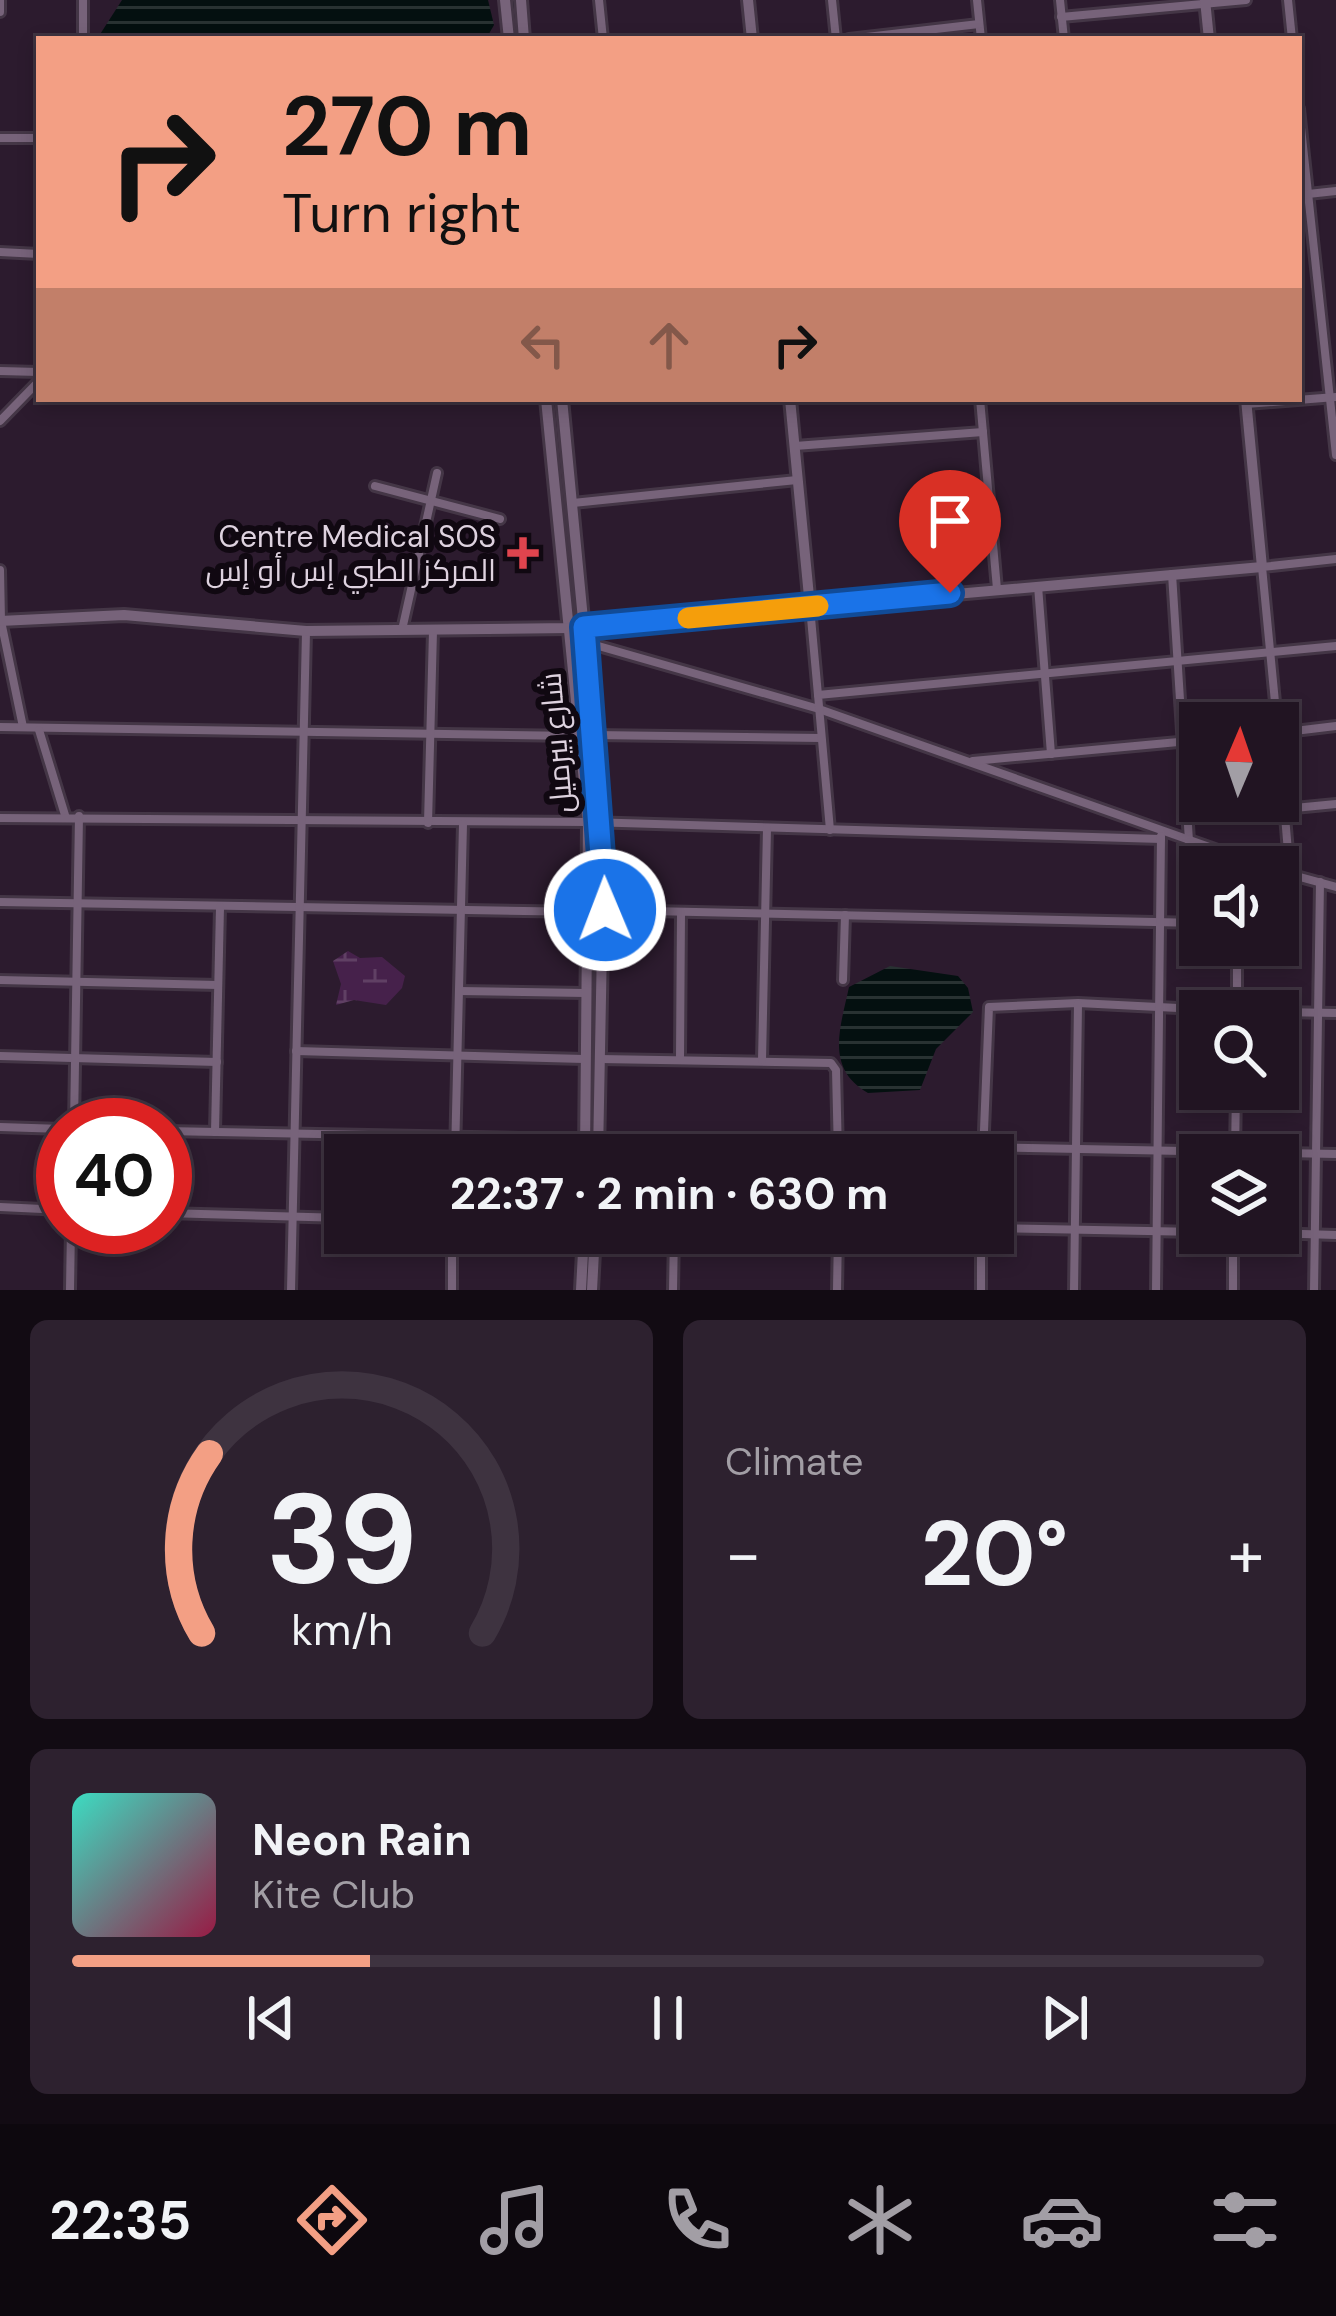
<!DOCTYPE html>
<html lang="en">
<head>
<meta charset="utf-8">
<style>
  body { margin:0; font-family:"DM Sans",Cairo,sans-serif; background:#2d212f; color:#f1f3f6; height:100vh; display:flex; flex-direction:column; font-size:45px; white-space:nowrap }
  * { box-sizing:border-box; margin:0 }
  p { font-size:39px; color:#a29ea5 }
  .icon { flex:none; width:66px; height:66px; fill:none; stroke:currentColor; stroke-width:2; stroke-linecap:round; stroke-linejoin:round }
  .map { position:relative; height:1290px; overflow:hidden }
  .side { display:flex; flex-direction:column; gap:30px; padding:30px; background:#120b13; flex:1 }
  .side>* { flex:none }
  .guide { position:absolute; left:36px; top:36px; width:1266px; height:366px; border-radius:0px; box-shadow:0 6px 18px #0003,0 0 0 3px #3e3340; background:#f39f84; color:#111; overflow:hidden }
  .needle { width:78px; rotate:2deg }
  .controls { position:absolute; left:1179px; top:702px; display:grid; gap:24px }
  .controls a { display:grid; place-items:center; width:120px; height:120px; border-radius:0px; background:#211422; box-shadow:0 6px 18px #0003,0 0 0 3px #3e3340; font-size:60px }
  .speed { position:absolute; left:36px; top:1098px; display:flex; gap:24px; font-size:60px; font-weight:700; text-align:center }
  .speed>* { display:grid; place-content:center; width:156px; height:156px; border-radius:50%; background:#211422; box-shadow:0 6px 18px #0003,0 0 0 3px #3e3340; line-height:1 }
  .speed .limit { border:18px solid #d22; background:#fff; color:#111 }
  .pin { position:absolute; display:grid; place-items:center; width:102px; height:102px; color:#fff; margin:-123px -51px; border-radius:50% 50% 50% 0; rotate:-45deg; box-shadow:0 0 12px #0007 }
  .pin .icon { rotate:45deg }
  .me { position:absolute; width:132px; margin:-66px; rotate:359deg; stroke-linejoin:round; filter:drop-shadow(0 0 9px #0008) }
  .turn { display:flex; align-items:center; gap:42px; height:252px; padding:0 48px; font-size:54px }
  .turn .icon { width:156px; height:156px; stroke-width:2.5 }
  .turn b { display:block; font-size:84px; line-height:102px }
  .lanes { display:flex; align-items:center; height:114px; padding:0 48px; background:#0003; justify-content:center; gap:60px; direction:ltr }
  .lanes .off { opacity:.35 }
  .big { font-size:90px; font-weight:700; line-height:1.1 }
  .side .card { flex:1; display:flex; flex-direction:column; justify-content:center; gap:18px; min-width:0; padding:0 42px; border-radius:18px; background:#2d212f }
  .side .dial { align-items:center; gap:0 }
  .dial svg { height:312px; overflow:visible; fill:none; stroke:#3e3340; stroke-width:7; stroke-linecap:round; text-anchor:middle }
  .dial text { fill:#f1f3f6; stroke:none }
  .song { display:flex; align-items:center; gap:36px }
  .cover { width:144px; height:144px; border-radius:18px; background:linear-gradient(135deg,hsl(170 70% 55%),hsl(340 70% 35%)) }
  .played { height:12px; border-radius:6px; background:linear-gradient(90deg,#f39f84 25%,#3e3340 25%) }
  .keys { display:flex; justify-content:space-around; direction:ltr }
  .heat { display:flex; justify-content:space-between; align-items:center; font-size:66px; direction:ltr }
  .side .tiles { flex:1; display:grid; gap:30px; grid-template-columns:1fr 1fr }
  .card:last-child { grid-column:span 2 }
  .trip { position:absolute; left:324px; top:1134px; width:690px; height:120px; border-radius:0px; background:#211422; box-shadow:0 6px 18px #0003,0 0 0 3px #3e3340; font-weight:700; line-height:120px; text-align:center }
  .menu { display:flex; height:192px; justify-content:space-around; align-items:center; background:#0d080e; color:#a29ea5 }
  .menu .icon { width:84px; height:84px }
  .menu .current { color:#f39f84 }
  .menu b { font-size:54px; color:#f1f3f6 }
  .map>svg:first-child { display:block }
</style>
</head>
<body>
<div class="map">
<svg width="1336" height="1290" viewBox="0 0 1336 1290">
  <defs>
    <pattern id="wetland-marsh" width="20" height="14" patternUnits="userSpaceOnUse" patternTransform="scale(3)"><rect width="20" height="14" fill="#46214b"/><path d="M1 5h8M5 5V1M11 12h8M15 12V8" fill="none" stroke="#604064"/></pattern>
    <pattern id="water-rules" width="6" height="5" patternUnits="userSpaceOnUse" patternTransform="scale(3)"><rect width="6" height="5" fill="#041010"/><path d="M0 2.5h6" fill="none" stroke="#283232"/></pattern>
  </defs>
  <rect width="100%" height="100%" fill="#2c1b2e"/>
  <polygon fill="url(#wetland-marsh)" points="348,951 360,958 382,957 405,976 402,988 386,1005 354,1000 336,1005 341,984 333,961"/>
  <g fill="url(#water-rules)">
    <polygon points="122,0 488,0 494,25 486,39 97,39"/>
    <path d="M890 966 958 976 968 988 973 1012 936 1049 920 1090 868 1093C825 1068 840 1029 849 987Z"/>
  </g>
  <g fill="none" stroke-linecap="round" stroke-linejoin="round">
    <g stroke="#041010" stroke-width="3">
      <polyline points="513,0 517,39"/>
      <polyline points="584,731 589,782"/>
      <polyline points="592,1003 593,827"/>
    </g>
    <g stroke="#443646" stroke-width="14">
      <g id="street">
        <polyline points="599,0 603,39"/>
        <polyline points="832,0 836,39"/>
        <polyline points="977,0 981,39"/>
        <polyline points="1060,0 1064,39"/>
        <polyline points="1288,0 1292,39"/>
        <polyline points="0,12 0,0"/>
        <polyline points="1061,17 1246,0"/>
        <polyline points="83,39 83,0"/>
        <polyline points="849,39 979,24"/>
        <polyline points="1299,109 1336,455"/>
        <polyline points="0,138 39,138"/>
        <polyline points="1299,195 1336,191"/>
        <polyline points="0,252 39,254"/>
        <polyline points="0,371 39,372"/>
        <polyline points="980,399 997,589"/>
        <polyline points="1246,404 1336,397"/>
        <polyline points="0,421 39,381"/>
        <polyline points="795,446 983,432"/>
        <polyline points="375,486 500,519"/>
        <polyline points="573,503 797,480"/>
        <polyline points="0,570 1,621 23,727"/>
        <polyline points="1172,574 1189,841"/>
        <polyline points="1038,586 1051,754"/>
        <polyline points="810,607 818,695"/>
        <polyline points="402,630 437,473"/>
        <polyline points="572,644 595,645 819,709 1266,867"/>
        <polyline points="1277,723 1262,567 1336,559"/>
        <polyline points="0,727 578,736"/>
        <polyline points="39,730 65,815"/>
        <polyline points="1278,733 1336,726"/>
        <polyline points="1278,734 1290,875"/>
        <polyline points="594,735 821,738"/>
        <polyline points="973,761 1200,740"/>
        <polyline points="1284,809 1336,804"/>
        <polyline points="0,818 588,822 1161,839"/>
        <polyline points="428,823 433,631"/>
        <polyline points="830,830 818,695 1336,646"/>
        <polyline points="1278,871 1336,887"/>
        <polyline points="0,902 587,912"/>
        <polyline points="605,910 1200,923"/>
        <polyline points="1237,945 1237,1011"/>
        <polyline points="0,980 218,985"/>
        <polyline points="843,980 845,915"/>
        <polyline points="459,991 585,993"/>
        <polyline points="1278,1012 1336,1013"/>
        <polyline points="296,1051 584,1059"/>
        <polyline points="0,1056 217,1062"/>
        <polyline points="680,1058 681,912"/>
        <polyline points="600,1059 831,1063 836,1070 838,1155"/>
        <polyline points="762,1060 767,828"/>
        <polyline points="74,1125 79,816"/>
        <polyline points="0,1127 63,1129"/>
        <polyline points="165,1131 1336,1154"/>
        <polyline points="215,1132 220,907"/>
        <polyline points="1235,1154 1236,1089"/>
        <polyline points="455,1155 463,824"/>
        <polyline points="983,1155 989,1007 1078,1003 1238,1011"/>
        <polyline points="0,1207 63,1210"/>
        <polyline points="165,1213 345,1218"/>
        <polyline points="993,1228 1200,1232"/>
        <polyline points="1233,1233 1233,1290"/>
        <polyline points="1269,1233 1336,1235"/>
        <polyline points="70,1290 71,1227"/>
        <polyline points="291,1290 306,632"/>
        <polyline points="452,1290 452,1233"/>
        <polyline points="673,1290 674,1233"/>
        <polyline points="837,1290 838,1233"/>
        <polyline points="981,1290 981,1233"/>
        <polyline points="1074,1290 1078,1004"/>
        <polyline points="1156,1290 1161,836"/>
        <polyline points="1314,1290 1320,882"/>
      </g>
    </g>
    <g stroke="#443646" stroke-width="16">
      <g id="secondary">
        <polyline points="505,0 509,39"/>
        <polyline points="521,0 524,39"/>
        <polyline points="748,0 752,39"/>
        <polyline points="1205,0 1209,39"/>
        <polyline points="546,399 588,822 585,1155"/>
        <polyline points="562,399 604,840 598,1155"/>
        <polyline points="790,399 810,607"/>
        <polyline points="0,621 124,615 306,631 570,628 1262,567 1246,399"/>
        <polyline points="581,1290 584,1233"/>
        <polyline points="592,1290 595,1233"/>
      </g>
    </g>
    <use href="#street" stroke="#77637a" stroke-width="8"/>
    <use href="#secondary" stroke="#77637a" stroke-width="10"/>
  </g>
  <g fill="none" stroke-linecap="round" stroke-linejoin="round">
    <g stroke="#114b97" stroke-width="30">
      <polyline id="route" points="605,910 584,627 950,593"/>
    </g>
    <use href="#route" stroke="#1a73e8" stroke-width="21"/>
    <polyline stroke="#f59e0b" stroke-width="21" points="688,618 818,606"/>
  </g>
  <path fill="#e0444e" stroke="#100811" stroke-width="4.5" d="M517 535h12v12h12v12h-12v12h-12v-12h-12v-12h12z"/>
  <g text-anchor="middle" dominant-baseline="central" stroke-width="12" stroke-linejoin="round" paint-order="stroke">
    <g font-size="30" fill="#ded2df" stroke="#100811" text-anchor="end">
      <text x="496" y="536">Centre Medical SOS<tspan x="496" dy="34">المركز الطبي إس أو إس</tspan></text>
    </g>
    <g font-size="30" fill="#ded2df" stroke="#100811">
      <text transform="translate(556 743) rotate(-95)">شارع بيرميل</text>
    </g>
  </g>
</svg>
<div class="controls">
<a><svg class="needle" viewBox="-14 -14 28 28"><path d="M0-13l5 13h-10z" fill="#e53935"/><path d="M0 13l5-13h-10z" fill="#a29ea5"/></svg></a>
<a><svg class="icon" aria-label="sound" viewBox="0 0 24 24"><path d="M4 9h4l5-4v14l-5-4H4zM17 9q2 3 0 6"/></svg></a>
<a><svg class="icon" aria-label="search" viewBox="0 0 24 24"><circle cx="10" cy="10" r="6"/><path d="M15 15l6 6"/></svg></a>
<a><svg class="icon" aria-label="layers" viewBox="0 0 24 24"><path d="M12 4l9 5-9 5-9-5zM3 14l9 5 9-5"/></svg></a>
</div>
<div class="speed"><div class="limit">40</div></div>
<div class="pin" style="left:950px;top:593px;background:#d93025"><svg class="icon" aria-label="arrive" viewBox="0 0 24 24"><path d="M6 21V4h12l-3 4 3 4H6"/></svg></div>
<svg class="me" style="left:605px;top:910px" viewBox="-20 -20 40 40"><circle r="17" fill="#1a73e8" stroke="#fff" stroke-width="3"/><path d="M0-11L8 9 0 5-8 9z" fill="#fff"/></svg>
<div class="trip">22:37 · 2 min · 630 m</div>
<div class="guide">
<div class="turn"><svg class="icon" aria-label="right" viewBox="0 0 24 24"><path d="M7 20v-9h11M14 6l5 5-5 5"/></svg><div><b>270 m</b>Turn right</div></div>
<div class="lanes"><svg class="icon off" aria-label="left" viewBox="0 0 24 24"><path d="M17 20v-9H6M10 6l-5 5 5 5"/></svg><svg class="icon off" aria-label="ahead" viewBox="0 0 24 24"><path d="M12 20V5M6 11l6-6 6 6"/></svg><svg class="icon" aria-label="right" viewBox="0 0 24 24"><path d="M7 20v-9h11M14 6l5 5-5 5"/></svg></div>
</div>
</div>
<section class="side">
<div class="tiles">
<div class="card dial"><svg viewBox="0 0 100 80">
<path d="M14 69A42 42 0 1 1 86 69"/>
<path d="M14 69A42 42 0 0 1 16 23" stroke="#f39f84"/>
<text x="50" y="56" font-size="32" font-weight="700">39</text>
<text x="50" y="72" font-size="11">km/h</text>
</svg></div>
<div class="card"><p>Climate</p>
<div class="heat"><a>−</a><b class="big">20°</b><a>+</a></div>
</div>
<div class="card">
<div class="song"><i class="cover"></i><div><b>Neon Rain</b><p>Kite Club</p></div></div>
<div class="played"></div>
<div class="keys"><svg class="icon" aria-label="previous" viewBox="0 0 24 24"><path d="M18 5L8 12l10 7zM5 5v14"/></svg><svg class="icon" aria-label="pause" viewBox="0 0 24 24"><path d="M8 5v14M16 5v14"/></svg><svg class="icon" aria-label="next" viewBox="0 0 24 24"><path d="M6 5l10 7-10 7zM19 5v14"/></svg></div>
</div>
</div>
</section>
<nav class="menu">
<b>22:35</b>
<svg class="icon current" aria-label="directions" viewBox="0 0 24 24"><path d="M12 3l9 9-9 9-9-9zM9 14v-3h6M13 9l2 2-2 2"/></svg>
<svg class="icon" aria-label="music" viewBox="0 0 24 24"><path d="M9 18V5l10-2v13"/><circle cx="6" cy="18" r="3"/><circle cx="16" cy="16" r="3"/></svg>
<svg class="icon" aria-label="phone" viewBox="0 0 24 24"><path d="M5 4h4l2 5-3 2q2 4 5 5l2-3 5 2v4C11 20 4 13 5 4z"/></svg>
<svg class="icon" aria-label="climate" viewBox="0 0 24 24"><path d="M12 3v18M4 7l16 10M4 17L20 7"/></svg>
<svg class="icon" aria-label="car" viewBox="0 0 24 24"><path d="M5 17H2v-5l4-1 3-4h7l3 4 3 1v5h-3M9 17h6M6 11h13"/><circle cx="7" cy="17" r="2"/><circle cx="17" cy="17" r="2"/></svg>
<svg class="icon" aria-label="filters" viewBox="0 0 24 24"><path d="M4 7h16M4 17h16"/><circle cx="9" cy="7" r="2"/><circle cx="15" cy="17" r="2"/></svg>
</nav>
</body>
</html>
